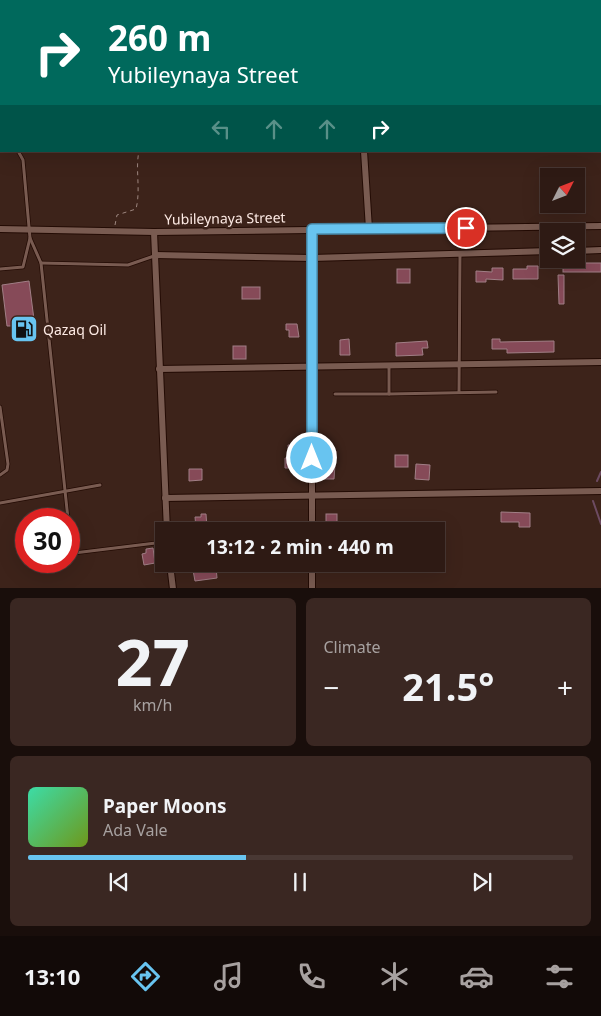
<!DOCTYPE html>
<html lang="en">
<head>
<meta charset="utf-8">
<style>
  body { margin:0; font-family:"Noto Sans",sans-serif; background:#3a2722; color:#f1f3f6; height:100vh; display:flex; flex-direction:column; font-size:19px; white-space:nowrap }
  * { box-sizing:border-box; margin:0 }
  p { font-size:16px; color:#a7a1a0 }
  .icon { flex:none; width:28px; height:28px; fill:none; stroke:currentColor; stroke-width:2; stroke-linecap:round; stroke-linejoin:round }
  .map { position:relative; height:588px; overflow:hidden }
  .side { display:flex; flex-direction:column; gap:10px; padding:10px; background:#190e0b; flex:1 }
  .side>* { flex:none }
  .top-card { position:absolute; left:0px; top:0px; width:601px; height:152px; box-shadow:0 5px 20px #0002,0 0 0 1px #493834; background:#00695c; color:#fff; overflow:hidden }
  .needle { width:32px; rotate:48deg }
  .fabs { position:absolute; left:540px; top:168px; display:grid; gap:10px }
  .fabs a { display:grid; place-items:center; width:45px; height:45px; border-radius:0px; background:#2e1a14; box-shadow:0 5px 20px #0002,0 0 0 1px #493834; font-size:25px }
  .speed { position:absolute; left:15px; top:508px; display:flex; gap:10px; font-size:25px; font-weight:700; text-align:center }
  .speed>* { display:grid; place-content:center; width:65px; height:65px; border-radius:50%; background:#2e1a14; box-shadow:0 5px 20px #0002,0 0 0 1px #493834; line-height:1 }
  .speed .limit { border:8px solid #d22; background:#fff; color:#111 }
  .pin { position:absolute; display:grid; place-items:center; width:42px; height:42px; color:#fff; margin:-21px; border:2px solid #fff; border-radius:50%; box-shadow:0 1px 5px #0007 }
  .me { position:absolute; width:55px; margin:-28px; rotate:0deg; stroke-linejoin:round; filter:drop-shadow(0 0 4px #0008) }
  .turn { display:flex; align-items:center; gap:18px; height:105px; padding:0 25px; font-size:22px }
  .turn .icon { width:65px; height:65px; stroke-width:2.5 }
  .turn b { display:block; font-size:35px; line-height:42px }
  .lanes { display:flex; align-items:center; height:48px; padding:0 25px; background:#0003; justify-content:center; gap:25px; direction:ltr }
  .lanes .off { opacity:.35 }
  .big { font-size:38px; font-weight:700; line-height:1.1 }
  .side .tile { flex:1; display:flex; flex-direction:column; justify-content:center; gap:8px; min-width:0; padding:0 18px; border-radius:8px; background:#3a2722 }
  .side .dial { align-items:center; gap:0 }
  .dial b { font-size:65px; line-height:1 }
  .song { display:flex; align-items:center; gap:15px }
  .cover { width:60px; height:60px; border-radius:8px; background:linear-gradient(135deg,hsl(160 70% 55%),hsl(80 70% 35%)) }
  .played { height:5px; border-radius:2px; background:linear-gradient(90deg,#68c4f0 40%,#493834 40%) }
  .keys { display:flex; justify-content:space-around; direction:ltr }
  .heat { display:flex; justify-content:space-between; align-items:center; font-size:28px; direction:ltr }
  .side .tiles { flex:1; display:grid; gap:10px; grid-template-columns:1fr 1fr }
  .tile:last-child { grid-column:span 2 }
  .trip { position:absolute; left:155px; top:522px; width:290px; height:50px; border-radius:0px; background:#2e1a14; box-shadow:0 5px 20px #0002,0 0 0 1px #493834; font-weight:700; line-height:50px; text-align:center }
  .tabs { display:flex; height:80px; justify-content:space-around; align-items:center; background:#120a08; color:#a7a1a0 }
  .tabs .icon { width:35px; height:35px }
  .tabs .on { color:#68c4f0 }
  .tabs b { font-size:22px; color:#f1f3f6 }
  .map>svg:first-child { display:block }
</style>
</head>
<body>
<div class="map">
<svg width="601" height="589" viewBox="0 0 601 589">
  <rect width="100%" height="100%" fill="#3d231a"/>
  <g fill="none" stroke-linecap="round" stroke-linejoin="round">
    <g stroke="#6d4b62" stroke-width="2">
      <polyline points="563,1 563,0"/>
      <polyline points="600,89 601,91"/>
      <polyline points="597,481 601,472"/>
      <polyline points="593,501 601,524"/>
    </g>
  </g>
  <g fill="#864a58" stroke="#a17f86">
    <rect x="563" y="263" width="38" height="9"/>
    <polygon points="527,266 538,266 538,279 513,279 513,269 527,269"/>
    <polygon points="492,268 503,268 503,280 486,279 486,282 476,282 476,271 492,272"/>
    <rect x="397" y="269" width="13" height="14"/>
    <polygon points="558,275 564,275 564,304 559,304"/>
    <polygon points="29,281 36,335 15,337 13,326 7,326 2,285"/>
    <rect x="242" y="287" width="18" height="12"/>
    <polygon points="286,324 297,324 299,337 289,337 289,330 286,330"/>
    <polygon points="349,339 350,355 340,355 340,340"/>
    <polygon points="492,339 500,339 500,342 554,341 554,352 507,353 507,349 492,349"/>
    <polygon points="427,341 428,348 422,348 423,355 396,356 396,343"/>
    <rect x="233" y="346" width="13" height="13"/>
    <polygon points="288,445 302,445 302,454 295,455 295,468 285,468 285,458 289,458"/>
    <polygon points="322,450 336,451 334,479 322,479"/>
    <rect x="395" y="455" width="13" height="12"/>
    <polygon points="416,464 430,465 429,480 415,479"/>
    <polygon points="189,469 202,469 202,480 189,481"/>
    <polygon points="501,512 530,513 530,527 519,527 519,522 501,522"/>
    <polygon points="201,514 206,514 207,528 196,528 195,517 201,517"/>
    <rect x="326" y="514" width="11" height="11"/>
    <polygon points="153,548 155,563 144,565 142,554 146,553 146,549"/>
    <polygon points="216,567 217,578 195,581 193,570"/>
  </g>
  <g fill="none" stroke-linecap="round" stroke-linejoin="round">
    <g stroke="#230b04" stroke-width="4.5">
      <g id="lane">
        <polyline points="358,1 360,0"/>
        <polyline points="0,138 1,138"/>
        <polyline points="30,238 41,263 68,519"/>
        <polyline points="41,263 128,265 154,256"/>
        <polyline points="0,269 23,267 30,238 23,160 18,151"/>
        <polyline points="459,392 460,253"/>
        <polyline points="335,394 389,394 389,367"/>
        <polyline points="389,394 496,392"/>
        <polyline points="0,407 8,464 7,470 0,475"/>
        <polyline points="0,503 100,485"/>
        <polyline points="69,526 70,548 74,553 164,542"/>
      </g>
    </g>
    <g stroke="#230b04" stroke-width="8">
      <g id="street">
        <polyline points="400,1 418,0"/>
        <polyline points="364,151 369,229"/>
        <polyline points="0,229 154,232 601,226"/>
        <polyline points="154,232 167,531"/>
        <polyline points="576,251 601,250"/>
        <polyline points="155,255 312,258 549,251"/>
        <polyline points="159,369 601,362"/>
        <polyline points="165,498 601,491"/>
        <polyline points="312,531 312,229"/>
        <polyline points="170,564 173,589"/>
        <polyline points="312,564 312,589"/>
      </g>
    </g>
    <g stroke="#9d867f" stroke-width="1" stroke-dasharray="4 4" stroke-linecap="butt">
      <polyline points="188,0 188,1"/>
      <polyline points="0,49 1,49"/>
      <path d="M115 225 117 215 136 209C141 189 135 170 139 151"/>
    </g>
    <use href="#lane" stroke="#795b51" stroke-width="3"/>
    <use href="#street" stroke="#795b51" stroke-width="6"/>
  </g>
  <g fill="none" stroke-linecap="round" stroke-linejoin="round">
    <g stroke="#447f9c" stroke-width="12">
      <polyline id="route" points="312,458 312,229 466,228"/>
    </g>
    <use href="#route" stroke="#68c4f0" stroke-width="9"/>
  </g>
  <defs>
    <g id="fuel-square" transform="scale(1.4375)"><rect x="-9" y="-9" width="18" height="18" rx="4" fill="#68c4f0" stroke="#3d231a"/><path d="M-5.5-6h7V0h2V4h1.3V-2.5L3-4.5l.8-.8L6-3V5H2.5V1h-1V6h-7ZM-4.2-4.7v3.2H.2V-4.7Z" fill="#111"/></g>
  </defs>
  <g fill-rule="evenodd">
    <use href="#fuel-square" x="24" y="329"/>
  </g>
  <g text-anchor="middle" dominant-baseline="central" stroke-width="5" stroke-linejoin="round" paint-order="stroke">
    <g font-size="14" fill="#fdeae4" stroke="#3d231a">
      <text transform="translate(225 218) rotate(-1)">Yubileynaya Street</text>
    </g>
    <g font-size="14" fill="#fdeae4" stroke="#3d231a" text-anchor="start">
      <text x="43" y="329">Qazaq Oil</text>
    </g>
  </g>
</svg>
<div class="fabs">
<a><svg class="needle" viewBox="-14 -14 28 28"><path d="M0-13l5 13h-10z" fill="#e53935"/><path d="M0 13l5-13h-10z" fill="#a7a1a0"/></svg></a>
<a><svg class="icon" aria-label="layers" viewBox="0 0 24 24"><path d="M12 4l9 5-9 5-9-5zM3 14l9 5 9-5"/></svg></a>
</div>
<div class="speed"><div class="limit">30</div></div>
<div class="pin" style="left:466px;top:228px;background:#d93025"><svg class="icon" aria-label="arrive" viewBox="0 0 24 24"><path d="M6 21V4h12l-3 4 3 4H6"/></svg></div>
<svg class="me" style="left:312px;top:458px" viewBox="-20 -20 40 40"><circle r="17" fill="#68c4f0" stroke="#fff" stroke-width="3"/><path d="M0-11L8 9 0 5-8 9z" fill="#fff"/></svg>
<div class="trip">13:12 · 2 min · 440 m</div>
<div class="top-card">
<div class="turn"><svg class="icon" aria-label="right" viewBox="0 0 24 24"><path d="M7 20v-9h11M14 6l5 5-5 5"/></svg><div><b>260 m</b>Yubileynaya Street</div></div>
<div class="lanes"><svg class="icon off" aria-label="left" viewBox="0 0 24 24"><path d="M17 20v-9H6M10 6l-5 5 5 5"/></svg><svg class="icon off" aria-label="ahead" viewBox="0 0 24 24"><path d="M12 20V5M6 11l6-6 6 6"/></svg><svg class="icon off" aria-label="ahead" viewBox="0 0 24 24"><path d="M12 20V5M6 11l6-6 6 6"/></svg><svg class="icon" aria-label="right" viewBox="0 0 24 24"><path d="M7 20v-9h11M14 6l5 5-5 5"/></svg></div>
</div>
</div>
<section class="side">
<div class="tiles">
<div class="tile dial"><b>27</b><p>km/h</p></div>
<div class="tile"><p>Climate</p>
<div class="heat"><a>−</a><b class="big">21.5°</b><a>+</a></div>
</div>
<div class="tile">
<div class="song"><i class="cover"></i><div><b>Paper Moons</b><p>Ada Vale</p></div></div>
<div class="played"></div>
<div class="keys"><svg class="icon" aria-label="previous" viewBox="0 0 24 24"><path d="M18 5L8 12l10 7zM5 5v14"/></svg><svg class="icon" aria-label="pause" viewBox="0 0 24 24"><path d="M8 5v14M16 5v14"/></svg><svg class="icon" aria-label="next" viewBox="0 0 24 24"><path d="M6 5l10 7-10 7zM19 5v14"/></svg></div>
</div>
</div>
</section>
<nav class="tabs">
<b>13:10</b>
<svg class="icon on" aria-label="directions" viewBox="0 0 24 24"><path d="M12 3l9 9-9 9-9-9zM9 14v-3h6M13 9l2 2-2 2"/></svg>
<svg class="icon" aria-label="music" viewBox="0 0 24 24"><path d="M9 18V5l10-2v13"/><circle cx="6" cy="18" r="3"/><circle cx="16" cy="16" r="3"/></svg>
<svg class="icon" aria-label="phone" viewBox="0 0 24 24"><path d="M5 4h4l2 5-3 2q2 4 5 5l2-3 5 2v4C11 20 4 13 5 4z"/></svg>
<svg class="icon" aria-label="climate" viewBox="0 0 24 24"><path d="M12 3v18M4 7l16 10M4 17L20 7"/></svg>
<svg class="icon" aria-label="car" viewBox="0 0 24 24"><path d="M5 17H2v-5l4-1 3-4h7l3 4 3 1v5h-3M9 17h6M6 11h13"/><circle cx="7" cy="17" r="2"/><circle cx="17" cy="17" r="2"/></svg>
<svg class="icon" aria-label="filters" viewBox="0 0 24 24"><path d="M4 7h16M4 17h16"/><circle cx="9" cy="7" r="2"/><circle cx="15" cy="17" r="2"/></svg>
</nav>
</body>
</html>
